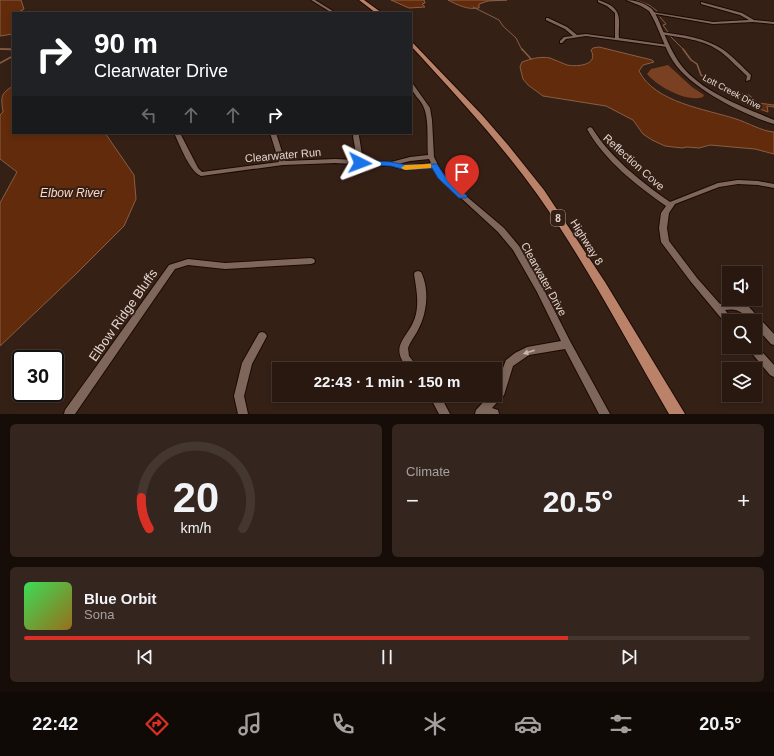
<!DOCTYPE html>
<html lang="en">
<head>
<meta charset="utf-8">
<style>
  body { margin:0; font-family:Helvetica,sans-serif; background:#34251e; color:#f1f3f6; height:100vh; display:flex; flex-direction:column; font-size:15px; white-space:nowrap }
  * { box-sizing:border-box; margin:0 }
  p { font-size:13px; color:#a5a09f }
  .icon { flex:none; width:22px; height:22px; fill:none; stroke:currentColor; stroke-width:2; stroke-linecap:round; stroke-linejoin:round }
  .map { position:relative; height:414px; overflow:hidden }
  .sheet { display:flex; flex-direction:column; gap:10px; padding:10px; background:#160d09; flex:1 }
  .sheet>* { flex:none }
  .banner { position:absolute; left:12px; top:12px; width:400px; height:122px; border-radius:0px; box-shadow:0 2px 6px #0003,0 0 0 1px #443730; background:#202124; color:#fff; overflow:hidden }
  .buttons { position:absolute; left:722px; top:266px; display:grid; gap:8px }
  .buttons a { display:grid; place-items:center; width:40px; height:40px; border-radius:0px; background:#281810; box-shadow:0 2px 6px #0003,0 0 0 1px #443730; font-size:20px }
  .speed { position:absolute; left:12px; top:350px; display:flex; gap:8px; font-size:20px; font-weight:700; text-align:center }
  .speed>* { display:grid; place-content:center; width:52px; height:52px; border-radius:50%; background:#281810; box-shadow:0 2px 6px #0003,0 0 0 1px #443730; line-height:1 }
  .speed .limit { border:2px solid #111; border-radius:6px; background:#fff; color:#111 }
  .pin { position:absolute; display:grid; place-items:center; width:34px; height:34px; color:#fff; margin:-41px -17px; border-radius:50% 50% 50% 0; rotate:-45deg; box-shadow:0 0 4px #0007 }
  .pin .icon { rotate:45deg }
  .me { position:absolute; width:44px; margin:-22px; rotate:93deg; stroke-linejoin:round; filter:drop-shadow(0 0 3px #0008) }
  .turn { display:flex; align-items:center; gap:14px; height:84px; padding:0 16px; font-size:18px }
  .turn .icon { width:52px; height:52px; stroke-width:2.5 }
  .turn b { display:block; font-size:28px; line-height:34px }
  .lanes { display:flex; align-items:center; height:38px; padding:0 16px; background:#0003; justify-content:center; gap:20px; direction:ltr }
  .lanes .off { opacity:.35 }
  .big { font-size:30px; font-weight:700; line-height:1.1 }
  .sheet .widget { flex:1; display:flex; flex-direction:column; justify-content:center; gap:6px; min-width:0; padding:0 14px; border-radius:6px; background:#34251e }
  .sheet .dial { align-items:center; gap:0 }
  .dial svg { height:104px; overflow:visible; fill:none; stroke:#443730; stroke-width:7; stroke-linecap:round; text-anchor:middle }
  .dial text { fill:#f1f3f6; stroke:none }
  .song { display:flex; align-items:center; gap:12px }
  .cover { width:48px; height:48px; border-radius:6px; background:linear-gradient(135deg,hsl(130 70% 55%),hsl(40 70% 35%)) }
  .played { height:4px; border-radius:2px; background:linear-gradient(90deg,#d93025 75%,#443730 75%) }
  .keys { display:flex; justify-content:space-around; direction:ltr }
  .heat { display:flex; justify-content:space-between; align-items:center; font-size:22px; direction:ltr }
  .sheet .tiles { flex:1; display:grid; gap:10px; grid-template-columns:1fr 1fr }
  .widget:last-child { grid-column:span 2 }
  .trip { position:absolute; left:272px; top:362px; width:230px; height:40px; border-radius:0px; background:#281810; box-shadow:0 2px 6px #0003,0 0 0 1px #443730; font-weight:700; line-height:40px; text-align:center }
  .dock { display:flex; height:64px; justify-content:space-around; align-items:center; background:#100a06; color:#a5a09f }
  .dock .icon { width:28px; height:28px }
  .dock .active { color:#d93025 }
  .dock b { font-size:18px; color:#f1f3f6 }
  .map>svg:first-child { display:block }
</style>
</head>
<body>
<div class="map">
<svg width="774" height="414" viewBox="0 0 774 414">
  <rect width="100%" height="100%" fill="#352016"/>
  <path fill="#794022" d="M668 65 692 87 704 95 703 97C687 103 657 86 647 74L651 69Z"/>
  <g fill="#622b0b" stroke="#895e46">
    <polygon points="0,0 21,0 24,9 17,13 13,13 13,34 0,36"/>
    <polygon points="391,0 424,0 425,3 422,4 425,7 409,8"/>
    <path d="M448 0H507L488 1 479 4V8C467 10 458 5 448 0Z"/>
    <path d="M599 47 652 60 654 62 643 65 639 71C655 103 706 109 736 119 749 123 761 131 774 132V154L755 149 710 145 699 148 687 147 682 148 665 146 652 140 643 134 633 120 606 106 543 96 528 85 523 79 520 67 522 62C530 59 541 56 550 58 556 60 561 63 567 65 578 67 599 65 591 50L593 48Z"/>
    <path d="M13 86V133H105L134 175 136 199 124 226 77 273 0 346V203L17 172 0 159V115L3 112C1 97 0 94 13 86Z"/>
    <polygon points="725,90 749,95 758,103 774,105 774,107 767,106 768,112 746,104 744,102 747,100 746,99 730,95 723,91"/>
  </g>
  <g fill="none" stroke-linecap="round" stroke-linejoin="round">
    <g stroke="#895e46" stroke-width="1">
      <polyline points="636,0 649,5 657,11"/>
      <polyline points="473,7 499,20 503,26 516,38 522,50"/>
      <polyline points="660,17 666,24 663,25 668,32"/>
      <polyline points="670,36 684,50"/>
      <polyline points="0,49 12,50"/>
    </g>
    <g stroke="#895e46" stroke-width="1.5">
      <polyline points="0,49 12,49 13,51"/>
      <polyline points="522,49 531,59"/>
      <polyline points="683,49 691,60 697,64 701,75 726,91"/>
      <polyline points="0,63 13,56"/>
    </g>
    <g stroke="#1c0903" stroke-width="2">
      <g id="minor">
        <polygon points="311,0 315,0 336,13 332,13"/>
        <path d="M598 0C602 1 606 3 610 5 623 13 618 25 619 38L668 45 670 46 668 47 586 36 566 39 562 43H560V41L564 37 573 36 565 29 546 20V18H548L567 27 577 35 586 34 615 38V13L607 6 598 2Z"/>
        <polygon points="701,2 742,13 754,20 774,22 774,24 753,22 713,24 650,13 652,12 713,22 749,20 740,15 701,4"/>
        <path d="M662 32C683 35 705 38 722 49 733 56 742 67 751 75L750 80 746 81 747 76C738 68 730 59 721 52 704 39 681 38 661 34L660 33Z"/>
        <path d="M411 84H413L430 108 432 120 434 157 440 169 453 185 504 228 519 246 543 288 570 341 610 414H599L565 349 529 355 513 366 504 395 492 408 498 410 499 414H475L476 410 490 395H495V389L506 360 515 353 527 347 561 341 537 292 513 250 498 232 449 187 435 171 432 167 406 170 391 166 335 163 283 165 201 176C189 171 180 145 174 133H180L198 168 202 172 279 162 270 133H276L285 161 335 159 357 160 353 136 354 133H360L359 136 363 161 391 162 410 157 428 155C427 143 429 119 424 108 421 99 411 94 411 84ZM429 159 431 163 406 166 398 164 410 161Z"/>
        <path d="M590 127 592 128C611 158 640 181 670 202L718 183 738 180 758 181 774 184V188L758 185 738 184 719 187 675 204 669 213 667 228 669 241 697 278 720 304 734 301 749 307 774 334V345L771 344 755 326V321H750C742 312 738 308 725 310L734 321H729V325L726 324 691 282 661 242 659 228 661 213 666 206C636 185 605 161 587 129Z"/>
        <polygon points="311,258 314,259 315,261 314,263 311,264 225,269 188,265 175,269 75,414 64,414 65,410 169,265 188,259 225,263"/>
        <path d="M418 271 421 272C430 291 427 314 417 332 414 337 410 342 408 348L409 356 419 369H408C387 343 410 339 416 314 419 301 416 287 414 274L415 272Z"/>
        <polygon points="262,332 265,333 267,336 252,364 244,396 248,414 238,414 234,396 242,363 259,333"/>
        <polygon points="755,344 774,365 774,377 770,375 749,350 747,347 755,347"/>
        <polygon points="429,395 440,395 450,414 439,414"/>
      </g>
    </g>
    <g stroke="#1c0903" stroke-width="2">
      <path id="tertiary" d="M626 0C634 0 645 3 652 9 657 15 660 24 663 31 669 45 675 59 686 71 709 95 744 107 774 120V124C744 115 690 88 673 61 663 45 659 27 649 11L641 6Z"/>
    </g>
    <g stroke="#1c0903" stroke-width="2">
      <g id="primary">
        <polygon points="359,0 364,0 382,13 376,13"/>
        <path d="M411 41 482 115 508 145 544 190 605 282 685 414H669C626 340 586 263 537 194 499 141 455 94 411 46Z"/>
      </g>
    </g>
    <use href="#minor" fill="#7f665b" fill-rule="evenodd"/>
    <use href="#tertiary" fill="#7f665b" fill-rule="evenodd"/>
    <use href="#primary" fill="#ba8268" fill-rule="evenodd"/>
  </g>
  <defs><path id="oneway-solid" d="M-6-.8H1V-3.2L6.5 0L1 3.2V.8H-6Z"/></defs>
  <use fill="#c6b4ac" href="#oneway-solid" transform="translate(529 352) rotate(163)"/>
  <polygon fill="#1a73e8" stroke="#114b97" points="360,160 391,162 406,165 437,164 444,175 467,196 466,198 459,198 438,178 432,168 406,170 391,166 357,164 356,163"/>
  <polygon fill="#f59e0b" points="428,164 431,164 431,168 405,170 401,168 405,165"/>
  <g text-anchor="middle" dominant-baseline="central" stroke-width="4" stroke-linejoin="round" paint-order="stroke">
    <g font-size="9" fill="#e4d6cf" stroke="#352016">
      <text transform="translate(732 92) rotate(28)">Lott Creek Drive</text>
    </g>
    <rect fill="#352016" stroke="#b09f98" stroke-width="1" x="551" y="210" width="14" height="16" rx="3"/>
    <g font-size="10" font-weight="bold" fill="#e4d6cf">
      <text x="558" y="218">8</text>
    </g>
    <g font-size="11" fill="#e4d6cf" stroke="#352016">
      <text transform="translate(283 155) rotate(-5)">Clearwater Run</text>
      <text transform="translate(634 162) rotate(42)">Reflection Cove</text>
      <text transform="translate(587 242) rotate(58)">Highway 8</text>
      <text transform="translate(544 279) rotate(61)">Clearwater Drive</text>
    </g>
    <g font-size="12" font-style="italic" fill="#fcd7c6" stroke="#352016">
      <text x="72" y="193">Elbow River</text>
    </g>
    <g font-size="13" fill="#e4d6cf" stroke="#352016">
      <text transform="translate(123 315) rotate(-55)">Elbow Ridge Bluffs</text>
    </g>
  </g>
</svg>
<div class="buttons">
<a><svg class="icon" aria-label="sound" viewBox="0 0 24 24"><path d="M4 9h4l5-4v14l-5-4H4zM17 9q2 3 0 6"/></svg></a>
<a><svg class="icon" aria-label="search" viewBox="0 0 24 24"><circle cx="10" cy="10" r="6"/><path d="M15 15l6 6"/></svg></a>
<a><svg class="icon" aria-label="layers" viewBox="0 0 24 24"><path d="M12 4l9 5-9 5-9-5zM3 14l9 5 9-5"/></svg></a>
</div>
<div class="speed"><div class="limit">30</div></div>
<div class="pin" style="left:462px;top:196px;background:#d93025"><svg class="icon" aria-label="arrive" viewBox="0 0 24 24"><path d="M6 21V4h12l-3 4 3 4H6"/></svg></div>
<svg class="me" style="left:360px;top:163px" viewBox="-20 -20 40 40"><path d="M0-17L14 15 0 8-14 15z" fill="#1a73e8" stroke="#fff" stroke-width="4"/></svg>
<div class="trip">22:43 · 1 min · 150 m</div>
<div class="banner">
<div class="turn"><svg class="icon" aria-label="right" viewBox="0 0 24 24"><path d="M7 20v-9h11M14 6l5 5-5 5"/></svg><div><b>90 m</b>Clearwater Drive</div></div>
<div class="lanes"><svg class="icon off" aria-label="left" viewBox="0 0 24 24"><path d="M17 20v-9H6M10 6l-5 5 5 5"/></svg><svg class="icon off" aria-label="ahead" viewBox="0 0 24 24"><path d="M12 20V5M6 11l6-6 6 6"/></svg><svg class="icon off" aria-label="ahead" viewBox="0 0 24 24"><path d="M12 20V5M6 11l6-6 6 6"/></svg><svg class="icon" aria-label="right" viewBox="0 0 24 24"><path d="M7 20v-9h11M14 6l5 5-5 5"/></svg></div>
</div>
</div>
<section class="sheet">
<div class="tiles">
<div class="widget dial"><svg viewBox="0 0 100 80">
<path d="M14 69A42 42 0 1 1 86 69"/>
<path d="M14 69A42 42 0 0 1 8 45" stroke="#d93025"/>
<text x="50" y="56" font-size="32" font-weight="700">20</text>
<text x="50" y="72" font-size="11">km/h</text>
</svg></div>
<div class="widget"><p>Climate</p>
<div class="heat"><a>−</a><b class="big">20.5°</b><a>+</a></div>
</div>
<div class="widget">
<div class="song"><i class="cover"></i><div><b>Blue Orbit</b><p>Sona</p></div></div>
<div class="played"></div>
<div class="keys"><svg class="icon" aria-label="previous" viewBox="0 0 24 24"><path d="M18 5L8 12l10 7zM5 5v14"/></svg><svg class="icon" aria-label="pause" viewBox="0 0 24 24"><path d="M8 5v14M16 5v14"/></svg><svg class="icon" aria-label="next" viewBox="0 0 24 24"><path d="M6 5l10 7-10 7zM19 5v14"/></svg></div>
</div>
</div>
</section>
<nav class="dock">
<b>22:42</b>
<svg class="icon active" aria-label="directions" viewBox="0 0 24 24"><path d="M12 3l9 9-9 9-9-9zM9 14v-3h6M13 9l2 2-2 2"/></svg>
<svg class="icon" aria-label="music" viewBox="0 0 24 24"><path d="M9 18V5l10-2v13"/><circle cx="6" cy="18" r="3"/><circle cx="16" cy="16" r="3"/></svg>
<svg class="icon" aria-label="phone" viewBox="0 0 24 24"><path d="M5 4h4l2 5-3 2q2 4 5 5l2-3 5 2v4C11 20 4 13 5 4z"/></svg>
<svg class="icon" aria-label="climate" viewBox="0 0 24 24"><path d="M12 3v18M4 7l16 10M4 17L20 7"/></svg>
<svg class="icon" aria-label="car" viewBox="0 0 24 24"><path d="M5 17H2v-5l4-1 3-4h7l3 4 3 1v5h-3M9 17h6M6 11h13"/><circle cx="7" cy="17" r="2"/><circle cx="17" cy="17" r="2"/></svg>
<svg class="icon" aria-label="filters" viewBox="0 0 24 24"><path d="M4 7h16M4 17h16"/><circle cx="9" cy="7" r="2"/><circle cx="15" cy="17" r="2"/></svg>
<b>20.5°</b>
</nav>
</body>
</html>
